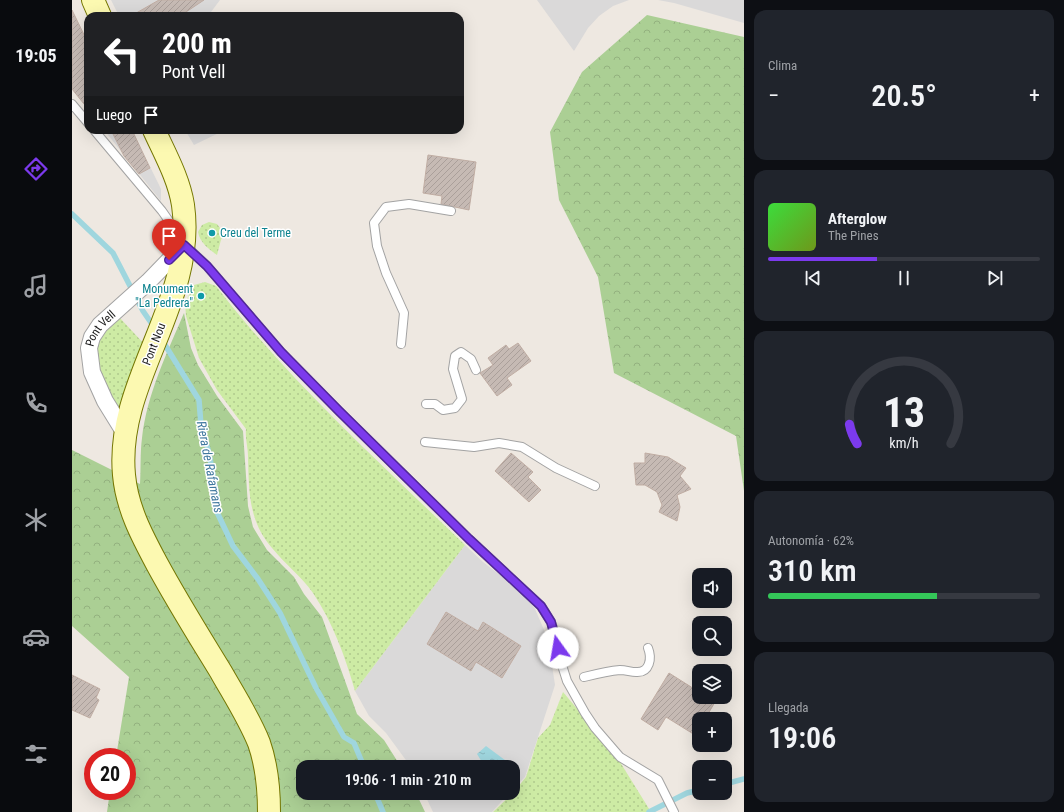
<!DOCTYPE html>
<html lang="es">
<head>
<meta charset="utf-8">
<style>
  body { margin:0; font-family:"Roboto Condensed",sans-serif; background:#20242c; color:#f1f3f6; height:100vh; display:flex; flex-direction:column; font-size:15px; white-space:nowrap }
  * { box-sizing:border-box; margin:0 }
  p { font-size:13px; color:#9ea1a6 }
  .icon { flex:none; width:22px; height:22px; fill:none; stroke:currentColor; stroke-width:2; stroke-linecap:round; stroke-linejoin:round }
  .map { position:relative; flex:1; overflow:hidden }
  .drawer { display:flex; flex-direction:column; gap:10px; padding:10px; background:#0d0f14; width:320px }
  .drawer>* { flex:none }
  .hud { position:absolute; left:12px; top:12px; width:380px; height:122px; border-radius:12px; box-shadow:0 4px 16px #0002; background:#202124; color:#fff; overflow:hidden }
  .buttons { position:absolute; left:620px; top:568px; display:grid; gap:8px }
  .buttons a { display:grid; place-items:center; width:40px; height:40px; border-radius:8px; background:#171b24; box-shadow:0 4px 16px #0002; font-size:20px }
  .speed { position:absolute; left:12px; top:748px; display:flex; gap:8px; font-size:20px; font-weight:700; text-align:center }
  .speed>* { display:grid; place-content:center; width:52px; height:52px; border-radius:50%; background:#171b24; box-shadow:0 4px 16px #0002; line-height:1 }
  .speed .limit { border:6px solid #d22; background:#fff; color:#111 }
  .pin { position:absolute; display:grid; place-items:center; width:34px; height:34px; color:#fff; margin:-41px -17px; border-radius:50% 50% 50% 0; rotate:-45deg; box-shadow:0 0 4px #0007 }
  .pin .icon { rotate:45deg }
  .me { position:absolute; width:44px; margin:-22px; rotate:347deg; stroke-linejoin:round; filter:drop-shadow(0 0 3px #0008) }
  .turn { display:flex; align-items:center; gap:14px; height:84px; padding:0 12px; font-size:18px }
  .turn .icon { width:52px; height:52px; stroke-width:2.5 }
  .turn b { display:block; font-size:28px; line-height:34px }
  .then { display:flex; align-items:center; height:38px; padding:0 12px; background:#0003; gap:8px; font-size:15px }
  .big { font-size:30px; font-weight:600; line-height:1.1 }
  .drawer .widget { flex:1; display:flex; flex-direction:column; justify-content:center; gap:6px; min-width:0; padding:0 14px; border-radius:12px; background:#20242c }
  .drawer .dial { align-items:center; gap:0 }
  .dial svg { height:104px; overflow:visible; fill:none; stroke:#363941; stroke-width:7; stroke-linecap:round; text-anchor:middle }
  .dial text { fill:#f1f3f6; stroke:none }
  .song { display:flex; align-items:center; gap:12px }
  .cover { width:48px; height:48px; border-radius:6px; background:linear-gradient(135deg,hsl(120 70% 55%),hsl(80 70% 35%)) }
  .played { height:4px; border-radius:2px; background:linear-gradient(90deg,#7c3aed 40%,#363941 40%) }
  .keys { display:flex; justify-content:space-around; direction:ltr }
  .heat { display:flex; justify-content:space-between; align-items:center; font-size:22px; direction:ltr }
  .charge { height:6px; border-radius:3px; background:linear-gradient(90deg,#34c759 62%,#363941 0) }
  .trip { position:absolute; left:224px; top:760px; width:224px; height:40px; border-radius:12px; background:#171b24; box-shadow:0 4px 16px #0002; font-weight:600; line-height:40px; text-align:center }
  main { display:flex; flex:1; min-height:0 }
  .tabs { display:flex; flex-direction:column; width:72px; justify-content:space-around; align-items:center; background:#090b0e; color:#9ea1a6 }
  .tabs .icon { width:28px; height:28px }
  .tabs .active { color:#7c3aed }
  .tabs b { font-size:18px; color:#f1f3f6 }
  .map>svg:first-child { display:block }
</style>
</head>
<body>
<main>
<nav class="tabs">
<b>19:05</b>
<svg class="icon active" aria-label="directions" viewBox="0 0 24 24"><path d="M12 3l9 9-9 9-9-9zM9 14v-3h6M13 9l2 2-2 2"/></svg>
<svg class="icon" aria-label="music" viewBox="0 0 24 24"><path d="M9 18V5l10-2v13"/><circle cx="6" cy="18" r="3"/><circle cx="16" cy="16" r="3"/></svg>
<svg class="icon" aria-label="phone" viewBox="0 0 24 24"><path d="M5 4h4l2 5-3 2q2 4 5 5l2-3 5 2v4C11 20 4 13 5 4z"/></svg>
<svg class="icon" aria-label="climate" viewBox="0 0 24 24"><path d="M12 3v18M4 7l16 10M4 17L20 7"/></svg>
<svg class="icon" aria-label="car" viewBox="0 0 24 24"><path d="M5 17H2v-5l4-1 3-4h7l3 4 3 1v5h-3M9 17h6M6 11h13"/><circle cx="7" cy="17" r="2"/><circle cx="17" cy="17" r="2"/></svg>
<svg class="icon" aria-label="filters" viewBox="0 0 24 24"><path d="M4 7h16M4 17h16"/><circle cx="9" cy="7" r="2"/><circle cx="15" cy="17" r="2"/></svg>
</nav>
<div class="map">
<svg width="672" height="812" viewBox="0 0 672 812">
  <defs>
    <pattern id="grass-dots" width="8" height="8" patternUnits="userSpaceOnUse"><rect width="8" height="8" fill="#cdeba4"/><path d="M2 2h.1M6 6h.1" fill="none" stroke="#afc98d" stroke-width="1.8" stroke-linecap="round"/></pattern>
    <pattern id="forest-crowns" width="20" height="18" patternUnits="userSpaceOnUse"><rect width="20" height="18" fill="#abcf94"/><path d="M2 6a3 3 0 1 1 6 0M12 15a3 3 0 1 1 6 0" fill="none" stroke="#93b17f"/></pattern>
    <pattern id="water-ripples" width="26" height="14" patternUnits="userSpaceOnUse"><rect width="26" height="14" fill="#9fd6de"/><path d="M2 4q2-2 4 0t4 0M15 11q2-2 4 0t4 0" fill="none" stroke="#88b7be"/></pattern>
    <pattern id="building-hatch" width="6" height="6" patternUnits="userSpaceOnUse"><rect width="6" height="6" fill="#c6bab4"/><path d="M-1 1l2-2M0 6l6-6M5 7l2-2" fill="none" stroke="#aa9f9a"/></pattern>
  </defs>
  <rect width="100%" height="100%" fill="#eee8e1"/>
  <g fill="#dad9d9">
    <polygon points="39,0 87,0 66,16 47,16"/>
    <polygon points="95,0 148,0 136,16 104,16"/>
    <polygon points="465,0 557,0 541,6 527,16 516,28 502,51"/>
    <polygon points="586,0 672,0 672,23 602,3"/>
    <polygon points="32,130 60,130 89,189 89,201"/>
    <polygon points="113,130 153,130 122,145"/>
    <polygon points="393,545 411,562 449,591 463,609 476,639 483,685 453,777 441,789 441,767 339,767 314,733 297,716 283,691"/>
    <polygon points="352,793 437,793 420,812 361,812"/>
  </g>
  <g fill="url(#grass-dots)">
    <path d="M137 222 145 224 151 232 145 255C137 249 128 243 126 232L130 225Z"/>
    <path d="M133 282 144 286C217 381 307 462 393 545L283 691C273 656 261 623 241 593 229 576 213 564 200 548 176 520 177 491 176 456 176 447 173 439 174 429L145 390 127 358 114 316 113 303 122 285Z"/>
    <path d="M47 317 76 348 49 419C39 400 15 367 23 345 26 333 39 324 47 317Z"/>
    <polygon points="491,692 543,754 579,812 421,812 441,793 454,777 466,738 478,725"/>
  </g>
  <g fill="url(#forest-crowns)">
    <polygon points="575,15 672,37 672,491 664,436 542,373 526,277 487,200 478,132 510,72"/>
    <path d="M112 313 119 348 126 365 145 396 171 431 176 506 181 527 195 550 222 577 232 594 250 617 285 714 312 740 329 767H231V793H344L353 812H35L38 791H55V757H44L57 677 0 626V450L68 484C69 469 68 453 70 438 75 394 95 353 112 313Z"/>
  </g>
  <polygon fill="url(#water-ripples)" points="414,746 441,766 413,767 405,754"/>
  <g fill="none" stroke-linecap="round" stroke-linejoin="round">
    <g stroke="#9fd6de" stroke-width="5.5">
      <polyline points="0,214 41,253 71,311 82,327"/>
      <polyline points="90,340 127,400 129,425 137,453 145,497 144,510 161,546 186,579 208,613 244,688 272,737 282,743 292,767"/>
      <polyline points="653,784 672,779"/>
      <polyline points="303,793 311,812"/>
      <polyline points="577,812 615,793 627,790"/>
    </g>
  </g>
  <g fill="url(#building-hatch)" stroke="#c0ada3">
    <polygon points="87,0 132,0 108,16 59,16"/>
    <polygon points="0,10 16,43 16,109 0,89"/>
    <polygon points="39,130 60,130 78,168 67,174 52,156"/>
    <polygon points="356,155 404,162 397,210 369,204 370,196 351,193"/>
    <polygon points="446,343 459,361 435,378 440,385 425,396 408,373 421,365 416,358 434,345 437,349"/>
    <polygon points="439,453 461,472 456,477 469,490 457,502 423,471"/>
    <polygon points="573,453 596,457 614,468 608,476 619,489 605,495 608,507 605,521 587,512 590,505 585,492 573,485 564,485 562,463 573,463"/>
    <polygon points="374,612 406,631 411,622 449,646 430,678 404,662 399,671 355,644"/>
    <polygon points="597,673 627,692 627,697 635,697 643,702 633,719 627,719 627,728 623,735 594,717 586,730 569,719"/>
    <polygon points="0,675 28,689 24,698 27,700 18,718 0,710"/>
  </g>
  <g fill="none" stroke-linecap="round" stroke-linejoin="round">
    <g stroke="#a3a3a3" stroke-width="10">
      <g id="lane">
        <polyline points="0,104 16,123"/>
        <polyline points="22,130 90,211 106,234"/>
        <polyline points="113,245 135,266 209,352 267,411 397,539 469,606 479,622 484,638 488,659 495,681 513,713 523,728 548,757 586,780 602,812"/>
        <polyline points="329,344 332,313 314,273 305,246 302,223 314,207 337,204 379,211"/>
        <polyline points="354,404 363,404 371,410 383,408 390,399 381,369 383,356 389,352 399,359 404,370"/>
        <polyline points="353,442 402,447 427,443 450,447 484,468 523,486"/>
        <path d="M512 677C524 674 536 671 548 670 554 670 559 672 564 672 578 673 580 658 576 648"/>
      </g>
    </g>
    <g stroke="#a3a3a3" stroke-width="18">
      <g id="street">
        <path id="s1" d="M54 435 33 401 20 372 17 348 20 337 28 325 76 282 112 245"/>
      </g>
    </g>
    <g stroke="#747600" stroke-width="24">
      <g id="secondary">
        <polyline points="21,0 28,16"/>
        <path d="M82 130C93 154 107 179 111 205 125 302 43 380 52 475 55 508 70 536 85 564 105 601 127 636 149 672 162 695 177 718 187 743 195 766 197 788 197 812"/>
      </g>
    </g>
    <use href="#lane" stroke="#fff" stroke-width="8"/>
    <use href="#street" stroke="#fff" stroke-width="16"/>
    <use href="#secondary" stroke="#fcf9b1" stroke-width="22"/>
  </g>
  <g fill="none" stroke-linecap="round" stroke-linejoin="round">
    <g stroke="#51269a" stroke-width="10">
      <polyline id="route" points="97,260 112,245 135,266 209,352 267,411 397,539 469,606 479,622 486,648"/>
    </g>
    <use href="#route" stroke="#7c3aed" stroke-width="7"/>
  </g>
  <g fill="#0f9aa8" stroke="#fff" stroke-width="1.5">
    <circle cx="140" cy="233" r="4"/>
    <circle cx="129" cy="296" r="4"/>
  </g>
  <g text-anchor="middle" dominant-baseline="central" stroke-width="3" stroke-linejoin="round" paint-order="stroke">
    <g font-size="12" fill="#0d838f" stroke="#fff" text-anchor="start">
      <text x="148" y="233">Creu del Terme</text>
      <text x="121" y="289" text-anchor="end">Monument<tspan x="121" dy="14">"La Pedrera"</tspan></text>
    </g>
    <g font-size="12" fill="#1c1c1c" stroke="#fff">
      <text stroke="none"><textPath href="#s1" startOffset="119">Pont Vell</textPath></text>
      <text transform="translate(82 344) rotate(-69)">Pont Nou</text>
    </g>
    <g font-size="13" font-style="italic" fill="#40789f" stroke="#fff">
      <text transform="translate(138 467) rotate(79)">Riera de Rafamans</text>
    </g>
  </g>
</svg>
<div class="buttons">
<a><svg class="icon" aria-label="sound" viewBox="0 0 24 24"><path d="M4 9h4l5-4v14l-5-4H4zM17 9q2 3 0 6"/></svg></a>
<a><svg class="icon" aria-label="search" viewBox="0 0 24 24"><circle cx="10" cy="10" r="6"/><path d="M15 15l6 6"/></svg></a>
<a><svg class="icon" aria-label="layers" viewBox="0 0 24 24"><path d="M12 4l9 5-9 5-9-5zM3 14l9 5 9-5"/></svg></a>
<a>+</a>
<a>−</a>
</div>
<div class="speed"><div class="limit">20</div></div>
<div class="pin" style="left:97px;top:260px;background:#d93025"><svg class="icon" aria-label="arrive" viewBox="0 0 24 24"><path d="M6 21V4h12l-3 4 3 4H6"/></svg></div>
<svg class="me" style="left:486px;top:648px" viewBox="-20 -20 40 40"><circle r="19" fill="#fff"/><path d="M0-13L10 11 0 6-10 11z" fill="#7c3aed"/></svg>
<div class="trip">19:06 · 1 min · 210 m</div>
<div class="hud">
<div class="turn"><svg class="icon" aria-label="left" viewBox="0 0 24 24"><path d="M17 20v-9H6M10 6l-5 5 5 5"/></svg><div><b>200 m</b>Pont Vell</div></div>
<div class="then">Luego<svg class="icon" aria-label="arrive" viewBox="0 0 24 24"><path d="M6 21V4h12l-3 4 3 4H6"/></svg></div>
</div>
</div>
<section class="drawer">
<div class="widget"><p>Clima</p>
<div class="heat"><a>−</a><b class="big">20.5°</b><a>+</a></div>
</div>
<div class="widget">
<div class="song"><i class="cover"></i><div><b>Afterglow</b><p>The Pines</p></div></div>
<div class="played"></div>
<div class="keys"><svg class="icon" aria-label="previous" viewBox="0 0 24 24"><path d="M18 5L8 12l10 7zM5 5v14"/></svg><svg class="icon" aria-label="pause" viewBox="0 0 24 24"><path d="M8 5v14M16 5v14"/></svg><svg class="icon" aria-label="next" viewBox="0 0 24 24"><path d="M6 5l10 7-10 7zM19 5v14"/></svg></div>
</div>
<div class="widget dial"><svg viewBox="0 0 100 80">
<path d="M14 69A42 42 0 1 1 86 69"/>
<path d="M14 69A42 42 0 0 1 8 54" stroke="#7c3aed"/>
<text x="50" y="56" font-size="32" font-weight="700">13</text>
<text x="50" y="72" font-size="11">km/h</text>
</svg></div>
<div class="widget"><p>Autonomía · 62%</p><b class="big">310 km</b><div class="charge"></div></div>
<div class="widget"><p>Llegada</p><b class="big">19:06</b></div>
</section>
</main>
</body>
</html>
